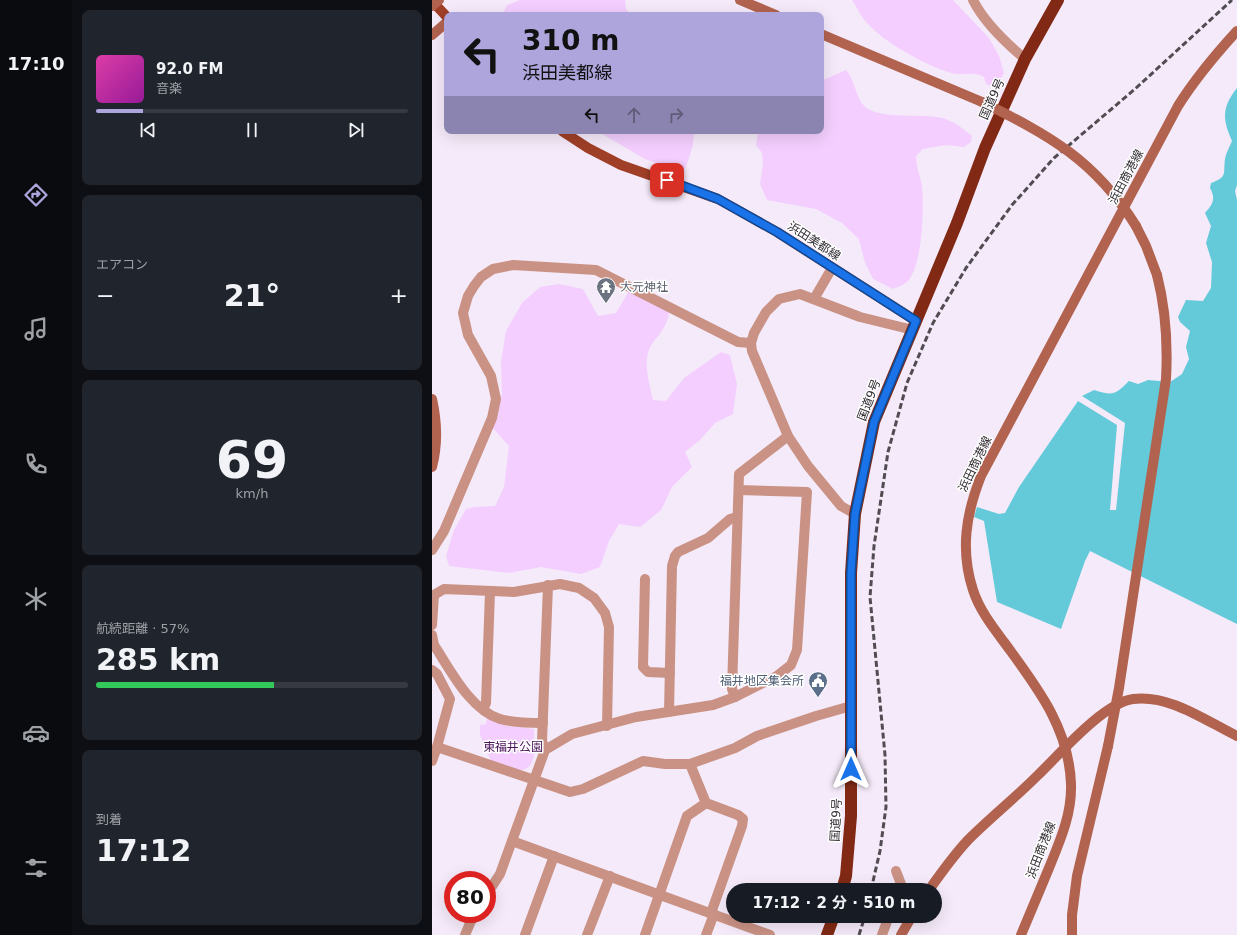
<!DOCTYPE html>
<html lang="ja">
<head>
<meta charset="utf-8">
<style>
  body { margin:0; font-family:"DejaVu Sans","Noto Sans JP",sans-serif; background:#20242c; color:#f1f3f6; height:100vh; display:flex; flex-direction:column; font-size:15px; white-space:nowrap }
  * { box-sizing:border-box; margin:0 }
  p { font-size:13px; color:#9ea1a6 }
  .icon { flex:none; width:22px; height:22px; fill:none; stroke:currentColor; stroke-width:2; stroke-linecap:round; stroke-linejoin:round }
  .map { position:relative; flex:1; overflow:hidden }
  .sheet { display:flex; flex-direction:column; gap:10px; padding:10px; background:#0d0f14; width:360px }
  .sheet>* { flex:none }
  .hud { position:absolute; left:12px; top:12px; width:380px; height:122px; border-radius:8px; box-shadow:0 4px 16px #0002; background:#aea5dd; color:#111; overflow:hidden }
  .speed { position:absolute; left:12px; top:871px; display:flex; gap:8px; font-size:20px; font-weight:700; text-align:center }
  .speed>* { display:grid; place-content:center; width:52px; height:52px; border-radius:50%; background:#171b24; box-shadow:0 4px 16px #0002; line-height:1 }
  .speed .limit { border:6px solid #d22; background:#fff; color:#111 }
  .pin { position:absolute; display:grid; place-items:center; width:34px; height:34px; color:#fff; margin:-17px; border-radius:8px; box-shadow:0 2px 6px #0006 }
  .me { position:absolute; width:44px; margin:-22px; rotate:0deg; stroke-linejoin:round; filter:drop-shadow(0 0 3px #0008) }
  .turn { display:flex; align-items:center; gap:14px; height:84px; padding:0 12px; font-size:18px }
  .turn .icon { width:52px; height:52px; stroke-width:2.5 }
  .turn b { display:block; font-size:28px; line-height:34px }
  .lanes { display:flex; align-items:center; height:38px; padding:0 12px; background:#0003; justify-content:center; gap:20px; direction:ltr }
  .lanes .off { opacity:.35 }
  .big { font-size:30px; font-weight:700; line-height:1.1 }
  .sheet .widget { flex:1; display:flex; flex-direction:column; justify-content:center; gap:6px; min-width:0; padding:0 14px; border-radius:8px; background:#20242c }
  .sheet .dial { align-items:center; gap:0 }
  .dial b { font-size:52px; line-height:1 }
  .song { display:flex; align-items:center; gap:12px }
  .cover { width:48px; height:48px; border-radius:6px; background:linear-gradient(135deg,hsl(320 70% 55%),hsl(300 70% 35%)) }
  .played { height:4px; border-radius:2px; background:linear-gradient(90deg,#aea5dd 15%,#363941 15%) }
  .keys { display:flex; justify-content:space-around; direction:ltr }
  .heat { display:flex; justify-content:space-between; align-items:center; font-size:22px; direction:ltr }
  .charge { height:6px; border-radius:3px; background:linear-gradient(90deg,#34c759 57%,#363941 0) }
  .trip { position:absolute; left:294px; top:883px; width:216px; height:40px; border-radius:20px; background:#171b24; box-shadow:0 4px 16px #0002; font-weight:700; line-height:40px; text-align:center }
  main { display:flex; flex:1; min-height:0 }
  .menu { display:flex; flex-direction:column; width:72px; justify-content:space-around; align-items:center; background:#090b0e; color:#9ea1a6 }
  .menu .icon { width:28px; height:28px }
  .menu .selected { color:#aea5dd }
  .menu b { font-size:18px; color:#f1f3f6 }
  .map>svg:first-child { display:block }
</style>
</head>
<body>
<main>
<nav class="menu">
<b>17:10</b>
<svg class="icon selected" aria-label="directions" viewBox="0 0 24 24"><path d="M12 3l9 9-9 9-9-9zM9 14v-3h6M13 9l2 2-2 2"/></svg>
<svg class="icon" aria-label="music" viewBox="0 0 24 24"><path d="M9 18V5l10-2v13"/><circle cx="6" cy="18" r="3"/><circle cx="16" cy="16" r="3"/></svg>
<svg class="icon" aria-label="phone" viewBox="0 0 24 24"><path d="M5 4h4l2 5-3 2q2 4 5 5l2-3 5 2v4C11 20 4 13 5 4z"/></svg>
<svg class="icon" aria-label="climate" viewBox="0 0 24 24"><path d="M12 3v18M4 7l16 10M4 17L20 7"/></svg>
<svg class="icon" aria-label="car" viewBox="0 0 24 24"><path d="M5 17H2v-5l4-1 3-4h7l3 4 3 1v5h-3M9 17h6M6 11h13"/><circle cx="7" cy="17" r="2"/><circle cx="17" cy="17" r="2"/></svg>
<svg class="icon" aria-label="filters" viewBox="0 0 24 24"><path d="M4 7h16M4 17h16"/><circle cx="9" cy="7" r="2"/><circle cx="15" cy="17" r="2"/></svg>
</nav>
<section class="sheet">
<div class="widget">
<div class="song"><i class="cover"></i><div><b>92.0 FM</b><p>音楽</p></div></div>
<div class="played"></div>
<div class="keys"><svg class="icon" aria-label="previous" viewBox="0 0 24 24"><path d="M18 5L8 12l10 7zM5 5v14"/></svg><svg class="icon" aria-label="pause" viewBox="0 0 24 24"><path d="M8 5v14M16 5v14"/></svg><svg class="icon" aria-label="next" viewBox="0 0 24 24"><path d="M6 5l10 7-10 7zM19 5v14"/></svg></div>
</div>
<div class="widget"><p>エアコン</p>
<div class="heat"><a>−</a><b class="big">21°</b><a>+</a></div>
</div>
<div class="widget dial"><b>69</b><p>km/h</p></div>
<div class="widget"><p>航続距離 · 57%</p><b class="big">285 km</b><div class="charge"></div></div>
<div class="widget"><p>到着</p><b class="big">17:12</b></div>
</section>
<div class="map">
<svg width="805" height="935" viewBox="0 0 805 935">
  <rect width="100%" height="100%" fill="#f5eaf9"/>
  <g fill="#f3cefe">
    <polygon points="88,0 193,0 194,9 199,15 70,15 75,5"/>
    <path d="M420 0H521L557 38 567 56 572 73 568 80 561 87 554 84 552 77C541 71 530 76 519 73 493 65 453 43 435 23 429 17 425 7 420 0Z"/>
    <path d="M414 70C423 80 423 96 432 106 445 119 486 114 505 117 519 119 529 127 540 136L539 142 532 147 514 145 491 149 484 156C484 167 488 175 490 186 492 207 491 266 475 282 471 285 465 287 461 289L441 279 433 263 427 239 410 223 384 209 335 200 328 184 331 163 330 153 324 145 326 131H389V81Z"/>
    <path d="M165 131H262C263 141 256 164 251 172L213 159Z"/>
    <path d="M127 284 151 289 166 316 184 313 197 291 237 312C235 330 224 335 217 350 211 365 218 385 221 400L234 401 252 378 289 352 298 355 305 384 301 414 283 423 268 440 253 452 260 467 240 487 229 510 208 527 187 524 177 541 168 567 149 574 109 567 77 573 17 566 14 556 22 530 34 509 42 507 63 506 72 487 77 446 59 426 70 394 69 362 74 331 90 303 108 287Z"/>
    <path d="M55 718 76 726 102 729C102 741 107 768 89 770 81 771 67 764 59 761L48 735V725L54 724Z"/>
  </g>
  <path fill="#64cad9" d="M805 88V185L803 191 805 200V624L658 551 653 561 629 629 565 602 552 521 542 517 545 507 567 514 573 513 587 487 646 401 685 425 678 510H684L693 423 650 396 662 390C681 396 683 395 697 381L706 384 716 380 738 382 750 374 757 359 754 347 758 331 748 322 746 317 754 300 771 301 779 288 780 262 774 243 779 226 773 213C781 204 784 199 778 188L779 183C796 177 791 174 793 159 794 153 798 146 800 141 790 119 790 107 805 88Z"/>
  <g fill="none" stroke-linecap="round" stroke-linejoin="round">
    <g stroke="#c99284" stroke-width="10">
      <path d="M541 0C552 22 574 43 593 59"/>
      <polyline points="382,299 400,268"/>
      <polyline points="423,514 409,506 376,466 356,436 320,351 319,343 322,333 334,312 347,299 368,294 428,317 481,330"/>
      <polyline points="0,550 12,531 60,418 64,399 59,376 36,335 31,313 36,296 42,286 49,277 61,269 81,265 164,270 306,342 319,343"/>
      <polyline points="213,579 211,667 216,672 238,673"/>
      <polyline points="0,625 2,595 12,589 82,592 128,584 147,588 162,598 173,613 177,627 175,726"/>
      <path d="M0 635 2 645C18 669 38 710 68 719 82 723 97 723 111 723"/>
      <polyline points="0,670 5,674 18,699 5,747"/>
      <polyline points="303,697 300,689 307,474 356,436"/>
      <polyline points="51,709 54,703 58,592"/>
      <polyline points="237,712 240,566 243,556 246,552 276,538 298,519 305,517"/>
      <polyline points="113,750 110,741 116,585"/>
      <polyline points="0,761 5,747 138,792 151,789 211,761 233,764 258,764 303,748 325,736 384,716 419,706"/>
      <polyline points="258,764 274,803 306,815 311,819 310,826 279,913"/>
      <polyline points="80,841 338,935"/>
      <polyline points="464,871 469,884 468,890"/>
      <polyline points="55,894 68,874 113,750 140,734 204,717 281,705 303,697 345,676 359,665 365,650 375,492 307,490"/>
      <polyline points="33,935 42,914"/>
      <polyline points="93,935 122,856"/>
      <polyline points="155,935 178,876"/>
      <polyline points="213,935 255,816 274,803"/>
      <polyline points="274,935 282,914"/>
      <polyline points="450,935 457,916"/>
    </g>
    <g stroke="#b2634f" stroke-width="10">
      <polyline points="308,0 344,15"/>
      <polyline points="389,34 550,102"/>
      <polyline points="0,35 15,22"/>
      <polyline points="704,226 714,246 725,275"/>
      <path d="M0 399C5 421 6 444 0 467"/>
      <path d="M497 890C509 873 522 855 536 840 558 818 583 798 605 776 627 755 671 703 701 699 737 694 774 721 805 736"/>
      <polyline points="469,935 480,916"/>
      <path d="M589 935C598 913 608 890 617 868 628 841 640 814 639 784 637 727 604 686 572 642 560 626 547 609 541 590 528 550 534 514 549 476L746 106C763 79 783 55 805 31"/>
      <polyline points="640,935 640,915 645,876 676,746"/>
    </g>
    <g stroke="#9f3f27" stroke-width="10">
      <polyline points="0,1 15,17"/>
      <polyline points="130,131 156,148 189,165 286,199 345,232 484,321"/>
    </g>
    <g stroke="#812914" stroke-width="12">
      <polyline points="410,890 414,876 419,816 419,573 423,514 442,422 525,223 553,148 593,59 626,0"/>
      <polyline points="395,935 402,916"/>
    </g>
    <g stroke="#514c52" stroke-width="3" stroke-dasharray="6 3" stroke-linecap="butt">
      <polyline points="439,890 448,851 454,807 453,755 438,597 442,546 456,452 475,383 501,323 534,268 580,205 622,158 703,89 800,0"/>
      <polyline points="427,935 433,916"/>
    </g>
    <g stroke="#b2634f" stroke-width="10">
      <polyline points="0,6 7,0"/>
      <path d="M550 102C617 135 663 160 704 226"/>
      <path d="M676 746 687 688 734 379C736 342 734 310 725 275"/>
    </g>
  </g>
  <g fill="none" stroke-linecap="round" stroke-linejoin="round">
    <g stroke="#114b97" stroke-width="10">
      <polyline id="route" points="235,180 286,199 345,232 484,321 442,422 423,514 419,573 419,769"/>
    </g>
    <use href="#route" stroke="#1a73e8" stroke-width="7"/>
  </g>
  <defs>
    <g id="temple-pin" transform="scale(1)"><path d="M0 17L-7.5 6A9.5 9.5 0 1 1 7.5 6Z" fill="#6b7280" stroke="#fff"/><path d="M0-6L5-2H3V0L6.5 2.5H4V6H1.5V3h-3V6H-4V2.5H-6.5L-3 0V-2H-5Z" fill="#fff"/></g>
    <g id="civic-pin" transform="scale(1)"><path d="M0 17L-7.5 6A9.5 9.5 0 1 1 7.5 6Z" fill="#5c6f8a" stroke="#fff"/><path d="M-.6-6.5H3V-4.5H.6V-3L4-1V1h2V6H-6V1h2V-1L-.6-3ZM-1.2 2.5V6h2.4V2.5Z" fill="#fff"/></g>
  </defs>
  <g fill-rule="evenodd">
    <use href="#temple-pin" x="174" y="287"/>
    <use href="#civic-pin" x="386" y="681"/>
  </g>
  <g text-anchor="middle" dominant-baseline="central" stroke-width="3" stroke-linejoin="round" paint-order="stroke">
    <g font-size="12" fill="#312d32" stroke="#fff">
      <text transform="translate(560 99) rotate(-66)">国道9号</text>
      <text transform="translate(694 177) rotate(-62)">浜田商港線</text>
      <text transform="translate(382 241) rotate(33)">浜田美都線</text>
      <text transform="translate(437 400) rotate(-69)">国道9号</text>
      <text transform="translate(543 464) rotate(-64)">浜田商港線</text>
      <text transform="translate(404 820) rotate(-87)">国道9号</text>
      <text transform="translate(609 850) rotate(-69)">浜田商港線</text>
    </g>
    <g font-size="12" fill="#5b616d" stroke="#fff" text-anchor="start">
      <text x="188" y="287">大元神社</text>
    </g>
    <g font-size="12" fill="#4e5e75" stroke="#fff" text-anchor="end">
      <text x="372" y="681">福井地区集会所</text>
    </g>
    <g font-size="12" fill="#4b135a" stroke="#fff">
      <text x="81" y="747">東福井公園</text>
    </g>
  </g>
</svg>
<div class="speed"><div class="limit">80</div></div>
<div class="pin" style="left:235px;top:180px;background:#d93025"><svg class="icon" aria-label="arrive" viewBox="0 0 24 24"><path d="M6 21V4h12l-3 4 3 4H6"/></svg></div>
<svg class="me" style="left:419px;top:769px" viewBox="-20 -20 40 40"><path d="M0-17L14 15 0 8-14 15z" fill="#1a73e8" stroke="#fff" stroke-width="4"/></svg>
<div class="trip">17:12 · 2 分 · 510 m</div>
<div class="hud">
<div class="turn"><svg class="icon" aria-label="left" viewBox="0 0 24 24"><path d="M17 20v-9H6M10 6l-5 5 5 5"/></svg><div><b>310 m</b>浜田美都線</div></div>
<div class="lanes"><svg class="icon" aria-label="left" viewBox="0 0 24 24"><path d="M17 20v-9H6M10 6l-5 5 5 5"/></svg><svg class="icon off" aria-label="ahead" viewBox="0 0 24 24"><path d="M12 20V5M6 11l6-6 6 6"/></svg><svg class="icon off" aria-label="right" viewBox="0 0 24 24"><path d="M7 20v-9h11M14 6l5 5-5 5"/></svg></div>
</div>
</div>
</main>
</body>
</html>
